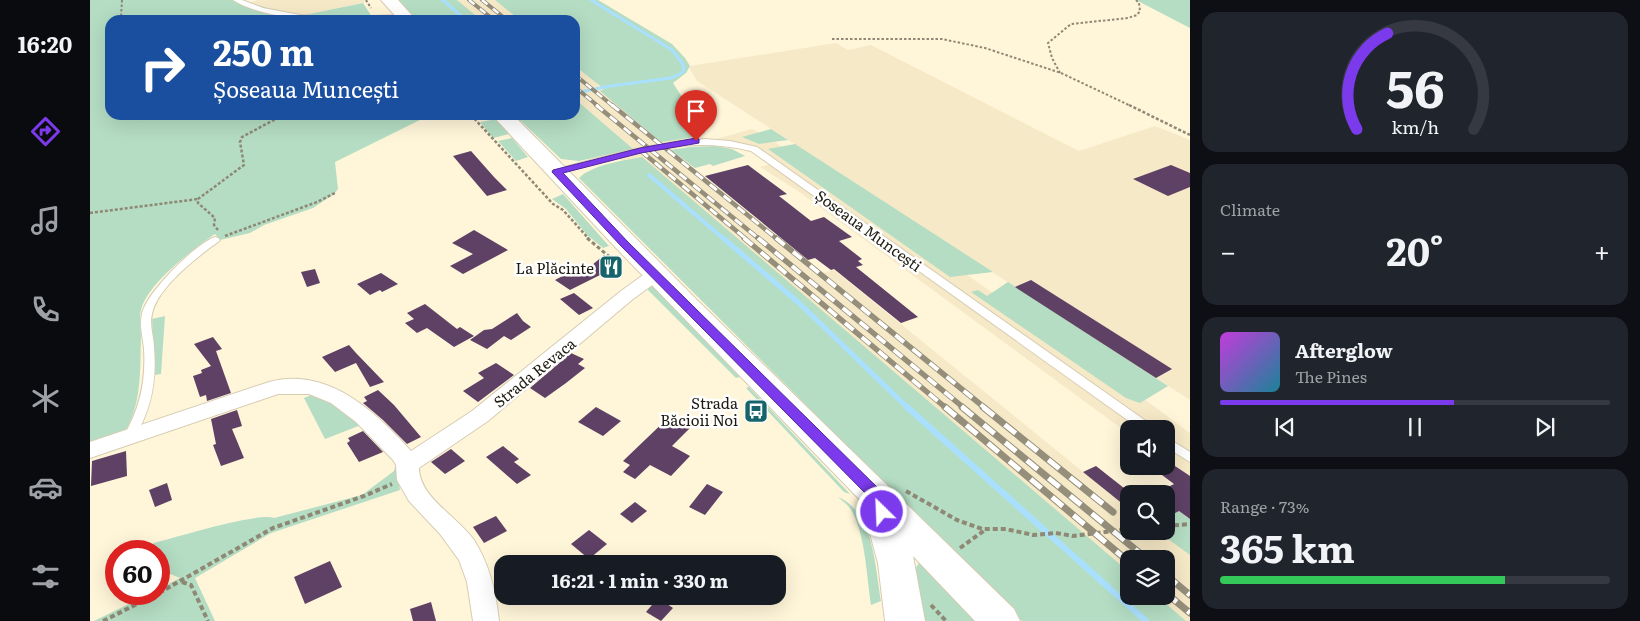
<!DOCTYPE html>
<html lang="en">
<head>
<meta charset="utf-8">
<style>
  body { margin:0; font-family:Literata,serif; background:#20242c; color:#f1f3f6; height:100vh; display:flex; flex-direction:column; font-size:19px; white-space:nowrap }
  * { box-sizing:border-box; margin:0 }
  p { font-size:16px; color:#9ea1a6 }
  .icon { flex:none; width:28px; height:28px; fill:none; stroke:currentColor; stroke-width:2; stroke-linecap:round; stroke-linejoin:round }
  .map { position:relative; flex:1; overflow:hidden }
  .side { display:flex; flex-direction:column; gap:12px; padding:12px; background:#0d0f14; width:450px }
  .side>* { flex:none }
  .banner { position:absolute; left:15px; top:15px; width:475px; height:105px; border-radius:15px; box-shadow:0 5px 20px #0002; background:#1a4fa0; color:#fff; overflow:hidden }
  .fabs { position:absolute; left:1030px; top:420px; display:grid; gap:10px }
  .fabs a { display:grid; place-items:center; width:55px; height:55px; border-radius:10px; background:#171b24; box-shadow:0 5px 20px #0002; font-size:25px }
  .speed { position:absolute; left:15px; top:540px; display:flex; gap:10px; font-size:25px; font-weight:700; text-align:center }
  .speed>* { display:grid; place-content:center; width:65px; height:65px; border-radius:50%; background:#171b24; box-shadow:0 5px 20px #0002; line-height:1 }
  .speed .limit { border:8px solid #d22; background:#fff; color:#111 }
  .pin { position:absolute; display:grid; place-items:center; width:42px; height:42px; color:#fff; margin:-51px -21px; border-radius:50% 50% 50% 0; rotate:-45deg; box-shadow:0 0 5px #0007 }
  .pin .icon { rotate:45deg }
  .me { position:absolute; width:55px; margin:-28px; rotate:336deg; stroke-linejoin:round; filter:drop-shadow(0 0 4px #0008) }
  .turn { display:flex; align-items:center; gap:18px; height:105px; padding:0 25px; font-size:22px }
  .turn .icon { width:65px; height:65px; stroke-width:2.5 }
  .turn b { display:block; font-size:35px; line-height:42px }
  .big { font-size:38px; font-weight:700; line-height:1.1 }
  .side .card { flex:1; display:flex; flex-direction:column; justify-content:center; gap:8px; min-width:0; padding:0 18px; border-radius:15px; background:#20242c }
  .side .dial { align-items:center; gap:0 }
  .dial svg { height:130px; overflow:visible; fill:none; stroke:#363941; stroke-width:7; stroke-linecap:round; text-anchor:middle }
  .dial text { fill:#f1f3f6; stroke:none }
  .song { display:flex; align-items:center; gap:15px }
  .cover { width:60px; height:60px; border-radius:8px; background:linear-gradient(135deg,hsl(290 70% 55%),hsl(190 70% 35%)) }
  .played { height:5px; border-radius:2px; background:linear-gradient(90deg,#7c3aed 60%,#363941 60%) }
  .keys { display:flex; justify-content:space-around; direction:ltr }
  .heat { display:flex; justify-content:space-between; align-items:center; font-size:28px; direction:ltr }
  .charge { height:8px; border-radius:4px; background:linear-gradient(90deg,#34c759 73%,#363941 0) }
  .trip { position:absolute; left:404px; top:555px; width:292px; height:50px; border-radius:15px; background:#171b24; box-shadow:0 5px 20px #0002; font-weight:700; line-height:50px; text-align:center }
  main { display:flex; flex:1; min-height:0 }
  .tabs { display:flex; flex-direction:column; width:90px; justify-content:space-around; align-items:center; background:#090b0e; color:#9ea1a6 }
  .tabs .icon { width:35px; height:35px }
  .tabs .current { color:#7c3aed }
  .tabs b { font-size:22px; color:#f1f3f6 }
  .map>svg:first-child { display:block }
</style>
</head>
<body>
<main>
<nav class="tabs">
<b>16:20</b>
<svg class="icon current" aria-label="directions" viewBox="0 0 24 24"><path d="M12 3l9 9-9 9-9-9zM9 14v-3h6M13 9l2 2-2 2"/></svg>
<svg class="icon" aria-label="music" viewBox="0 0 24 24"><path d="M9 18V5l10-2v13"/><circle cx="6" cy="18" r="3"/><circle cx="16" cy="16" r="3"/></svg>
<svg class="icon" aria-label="phone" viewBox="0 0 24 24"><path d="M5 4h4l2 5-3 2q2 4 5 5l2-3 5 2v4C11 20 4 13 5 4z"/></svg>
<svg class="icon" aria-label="climate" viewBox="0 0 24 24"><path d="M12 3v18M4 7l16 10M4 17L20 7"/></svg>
<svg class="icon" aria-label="car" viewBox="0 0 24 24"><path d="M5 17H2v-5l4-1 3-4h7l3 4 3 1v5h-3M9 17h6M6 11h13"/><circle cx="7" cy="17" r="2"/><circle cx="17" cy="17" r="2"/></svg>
<svg class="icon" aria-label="filters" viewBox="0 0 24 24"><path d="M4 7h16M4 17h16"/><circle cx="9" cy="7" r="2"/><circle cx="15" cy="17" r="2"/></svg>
</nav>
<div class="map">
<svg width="1100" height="621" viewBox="0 0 1100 621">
  <rect width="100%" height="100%" fill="#fff5d9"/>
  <g fill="#f6e9c7" fill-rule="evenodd">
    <polygon points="167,0 274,0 276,2 214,15 184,10 160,3"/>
    <polygon points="351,0 419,0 445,20 374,20"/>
    <polygon points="746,43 758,50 781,45 989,151 1065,126 1100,140 1100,400 607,81 600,69 600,66"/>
    <path d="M485 51 507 84 514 90 532 87 605 143 582 150 733 273 744 270 1039 509V531H1076L1089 511 1098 518 1100 517V621H932L489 178 494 173 532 161 481 115H485ZM1039 559H1076V596H1039Z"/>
    <polygon points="662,129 679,138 1020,374 1100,433 1100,477 1076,460 1076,429 1039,429 1039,434 708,191 670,167 688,162 676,152 655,144 626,139"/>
  </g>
  <g fill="#b4ddc3">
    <path d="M0 0H151L184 10 214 15 273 3 284 20H20V115H340L245 162 248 189 244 194 223 208 174 225 160 233 130 240 125 234C103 249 57 284 51 310 49 318 51 329 51 337 50 368 52 402 36 430L0 443Z"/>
    <polygon points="307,0 367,0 391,20 327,20"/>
    <polygon points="405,0 508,0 582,44 595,58 600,66 596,73 583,83 615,133 599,138 571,142 510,91 514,89 485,66 485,20 430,20"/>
    <polygon points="1046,0 1100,0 1100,28"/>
    <polygon points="485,99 543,149 489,161 471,159 432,122 421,115 485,115"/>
    <polygon points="407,119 419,134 403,138 390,122"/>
    <polygon points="681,129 698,140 669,144 652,137"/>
    <polygon points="422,138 438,157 426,161 408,141"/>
    <polygon points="705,144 903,272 860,277 678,149"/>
    <polygon points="625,146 642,149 655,156 623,166 620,164 605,168 581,150 600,147"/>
    <path d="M552 157 1039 572V596H1067L1096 621H932L489 178C504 164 532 161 552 157Z"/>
    <polygon points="473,194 519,246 513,248 497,235 476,209 462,199"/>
    <polygon points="918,282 1078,386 1050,403 1036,398 881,292 888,290 897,296"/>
    <polygon points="562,285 650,377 646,378 556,288"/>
    <polygon points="75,316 71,374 65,375 62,319"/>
    <polygon points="659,387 760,494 754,492 656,388"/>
    <polygon points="224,394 240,399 276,423 235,439 214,398"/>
    <path d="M306 464 310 490 181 533 105 578 125 621H4L59 594H69V589L90 578 73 571 69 567V551H64L63 543C85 538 166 512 184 518L272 495 304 471Z"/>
    <path d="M748 497C784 512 785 567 791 601L781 605C777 580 775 527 759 507 756 503 751 500 748 497Z"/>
    <polygon points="1089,511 1098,518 1100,517 1100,555 1067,531 1076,531 1076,518"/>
    <polygon points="829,563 832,564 888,621 829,621 825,569"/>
  </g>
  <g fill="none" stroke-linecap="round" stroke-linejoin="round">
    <g stroke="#aae0ff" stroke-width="3">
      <polyline points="353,0 376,20"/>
      <polyline points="485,93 520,86 581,78 592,73 594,69 592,63 582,50 501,0"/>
    </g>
    <polyline stroke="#aae0ff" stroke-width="4" points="559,175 634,239"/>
    <polyline stroke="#aae0ff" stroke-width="5" points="633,238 709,303 818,408"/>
    <polyline stroke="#aae0ff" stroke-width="6" points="817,407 1056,621"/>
  </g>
  <g fill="#5e4165">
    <polygon points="381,151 404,177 417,190 397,196 363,156"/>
    <polygon points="658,165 697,194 689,196 721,221 734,217 762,237 749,241 772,259 768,261 773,265 766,267 828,317 811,323 744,269 741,270 725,258 718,260 615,176"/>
    <polygon points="1081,165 1100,173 1100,187 1078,196 1043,179"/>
    <polygon points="384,230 418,250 373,274 360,266 383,254 362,243"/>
    <polygon points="514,255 528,269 514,273 480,290 465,280 482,271 489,276"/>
    <polygon points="225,269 230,283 217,287 211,272"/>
    <polygon points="291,273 308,284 292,292 290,290 280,295 267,284"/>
    <polygon points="941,280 1082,369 1066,378 925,287"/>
    <polygon points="484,293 503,308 489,315 470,299"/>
    <polygon points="335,304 367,329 370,327 384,336 364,347 337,328 327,333 315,323 324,319 317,313"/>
    <polygon points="427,313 433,321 441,327 421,340 414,336 397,349 380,340 394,330 402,329"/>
    <polygon points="123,337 132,349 126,351 141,393 117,401 116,395 110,397 103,376 112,373 111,370 121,366 104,344"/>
    <polygon points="259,345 266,353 294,382 280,387 266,363 245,372 232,357"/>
    <polygon points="481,353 494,359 488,364 495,368 476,383 455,398 440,388"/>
    <polygon points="406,363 424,375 388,402 373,391 394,378 388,373"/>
    <polygon points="288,390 304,405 331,437 317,444 293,420 273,403 277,401 274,397"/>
    <polygon points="506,407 531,421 513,436 488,422"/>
    <polygon points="147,410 152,426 142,429 154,458 131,466 123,445 126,444 121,419"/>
    <polygon points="581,415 602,426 582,446 600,456 581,476 560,465 545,479 533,472 540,465 533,461"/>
    <polygon points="273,431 293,452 269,462 257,443 260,441 258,438"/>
    <polygon points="413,446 429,459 424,462 441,475 427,484 396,457"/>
    <polygon points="361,449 375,461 355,474 341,462"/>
    <polygon points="36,451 37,476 1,486 2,461"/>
    <polygon points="1076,460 1100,476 1100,519 1089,511 1076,518 1076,488 1084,484 1060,466 1076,466"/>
    <polygon points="1006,466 1039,492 1039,509 993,472"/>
    <polygon points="77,483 82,500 65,507 59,490"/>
    <polygon points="617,484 633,492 615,515 599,507"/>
    <polygon points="545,502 557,511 542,523 530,514"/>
    <polygon points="406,516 417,531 394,543 383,527"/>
    <polygon points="499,530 517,544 499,559 481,544"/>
    <polygon points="240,561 252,587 215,604 204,577"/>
    <polygon points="568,598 583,608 571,621 556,612"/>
    <polygon points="341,602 346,621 323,621 320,609"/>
  </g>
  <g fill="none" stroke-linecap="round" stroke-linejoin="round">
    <g stroke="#d6ccb2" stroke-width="2">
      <g id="lane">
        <path d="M143 0H152L173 8 210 15 245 17 316 15 319 17 316 19C268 20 185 26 143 0Z"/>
        <path d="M615 139 640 141 667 147 1063 426 1065 429H1050L661 151C591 134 533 157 466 174L462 172 463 170C514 157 563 142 615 139Z"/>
        <path d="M125 237 128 238 130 240 128 242C107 257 67 288 62 314 59 325 64 337 64 348 67 382 61 411 43 440H35L33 437C50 409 56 381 54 349 53 337 49 325 52 314 56 293 105 244 125 237Z"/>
        <polygon points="1076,437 1100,452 1100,462 1076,447"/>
      </g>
    </g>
    <g stroke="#d6ccb2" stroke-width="2">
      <path id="street" d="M566 269 572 270 575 274 572 278 543 299 398 421 329 468C329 497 368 517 384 540 400 565 406 592 409 621H383L377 582 369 560 350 534 319 501 307 480 306 465 303 460 266 422 241 403 219 394H188L0 458V442L179 382C237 366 285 411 321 451L382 411 531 291 560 270Z"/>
    </g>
    <g stroke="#d6ccb2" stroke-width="2">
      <g id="primary">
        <polygon points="291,0 308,0 326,20 309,20"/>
        <polygon points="402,115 423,115 607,300 924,609 930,621 885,621 823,556 835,621 795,621 788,563 771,501 526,248"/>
      </g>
    </g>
    <g stroke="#8e8875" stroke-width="2" stroke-dasharray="2.5 2" stroke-linecap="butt">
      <polyline points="276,0 281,8"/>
      <polyline points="31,16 32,0"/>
      <polyline points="742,39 852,39 895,48 971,73 1041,106"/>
      <polyline points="970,73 962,58 958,43 981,24 1038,18 1047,15 1050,11 1049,3 1046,0"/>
    </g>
    <g stroke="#8e8875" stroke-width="2.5" stroke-dasharray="3 2" stroke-linecap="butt">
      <polyline points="1039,105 1100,135"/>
      <polyline points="381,115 463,204 473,210 499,239"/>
      <polyline points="0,213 108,199"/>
      <polyline points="128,230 124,225 125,218 108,203 108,199 154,165 150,142 152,137 193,115"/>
      <polyline points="135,236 227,202 245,193"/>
    </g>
    <polyline stroke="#8e8875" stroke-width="3" stroke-dasharray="4 2.5" stroke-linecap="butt" points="497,238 528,264"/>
    <g stroke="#8e8875" stroke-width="4" stroke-dasharray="5 3" stroke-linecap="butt">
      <polyline points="816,491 867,520 892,529 916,529 943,535 966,533 983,536 1039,529"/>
      <polyline points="1076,526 1100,524"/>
      <polyline points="870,548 895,530"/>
      <polyline points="92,582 101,585 118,621"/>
      <polyline points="69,593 183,528 274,496 302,484"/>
      <polyline points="841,605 856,621"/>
      <polyline points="13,621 67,594"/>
    </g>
    <use href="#lane" fill="#fff" fill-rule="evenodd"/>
    <use href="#street" fill="#fff" fill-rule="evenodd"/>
    <use href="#primary" fill="#fff" fill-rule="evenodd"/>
    <g stroke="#948e7a" stroke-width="4">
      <g id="rail-far3">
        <polyline points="379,0 404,20"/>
        <polyline points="392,0 417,20"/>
        <polyline points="485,75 523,106"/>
        <polyline points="485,87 508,106"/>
      </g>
    </g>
    <g stroke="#948e7a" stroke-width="4.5">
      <g id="rail-far2">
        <polyline points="506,105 669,239"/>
        <polyline points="522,105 687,239"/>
        <polyline points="551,151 656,239"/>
      </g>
    </g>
    <g stroke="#948e7a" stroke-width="5.5">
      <g id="rail-far1">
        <polyline points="654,238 856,408"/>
        <polyline points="668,238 874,408"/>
        <polyline points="686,238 895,408"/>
      </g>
    </g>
    <g stroke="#948e7a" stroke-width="7">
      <g id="rail">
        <polyline points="855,407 1039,562"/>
        <polyline points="872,407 1057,559"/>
        <polyline points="893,407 1023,512"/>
        <polyline points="1076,575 1100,595"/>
        <polyline points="1076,593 1100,613"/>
      </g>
    </g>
    <use href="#rail-far3" stroke="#fff" stroke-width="2.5" stroke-dasharray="7" stroke-linecap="butt"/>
    <use href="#rail-far2" stroke="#fff" stroke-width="3" stroke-dasharray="9" stroke-linecap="butt"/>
    <use href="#rail-far1" stroke="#fff" stroke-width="4" stroke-dasharray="11" stroke-linecap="butt"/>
    <use href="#rail" stroke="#fff" stroke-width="5" stroke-dasharray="14" stroke-linecap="butt"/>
  </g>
  <polygon fill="#7c3aed" stroke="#51269a" points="606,138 609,139 609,143 551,153 473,173 538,242 792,492 799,512 797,516 792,518 786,516 780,498 531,246 462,172 463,170 550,148"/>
  <defs>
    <g id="restaurant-square" transform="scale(1.25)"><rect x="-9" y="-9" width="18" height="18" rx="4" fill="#146469" stroke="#fff"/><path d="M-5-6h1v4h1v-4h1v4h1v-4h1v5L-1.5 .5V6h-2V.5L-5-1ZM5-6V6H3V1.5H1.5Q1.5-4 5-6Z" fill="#fff"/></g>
    <g id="bus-square" transform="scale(1.25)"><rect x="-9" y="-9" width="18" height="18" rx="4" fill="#146469" stroke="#fff"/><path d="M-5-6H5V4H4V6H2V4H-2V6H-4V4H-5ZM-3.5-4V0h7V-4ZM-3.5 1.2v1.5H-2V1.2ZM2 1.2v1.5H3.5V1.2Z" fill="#fff"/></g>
  </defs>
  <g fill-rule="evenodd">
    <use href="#restaurant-square" x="521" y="267"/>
    <use href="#bus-square" x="666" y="411"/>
  </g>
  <g text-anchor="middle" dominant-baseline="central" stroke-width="5" stroke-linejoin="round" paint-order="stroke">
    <g font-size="15" fill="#1e1b11" stroke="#fff">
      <text transform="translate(779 230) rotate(36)">Șoseaua Muncești</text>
      <text transform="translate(444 372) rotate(-39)">Strada Revaca</text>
    </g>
    <g font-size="15" fill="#1e1b11" stroke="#fff" text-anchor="end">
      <text x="504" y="267">La Plăcinte</text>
      <text x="648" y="402">Strada<tspan x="648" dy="17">Băcioii Noi</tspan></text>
    </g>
  </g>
</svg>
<div class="fabs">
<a><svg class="icon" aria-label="sound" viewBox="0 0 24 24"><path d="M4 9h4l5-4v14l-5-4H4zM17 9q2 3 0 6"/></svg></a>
<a><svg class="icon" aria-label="search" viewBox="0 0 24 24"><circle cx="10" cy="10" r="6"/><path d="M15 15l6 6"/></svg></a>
<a><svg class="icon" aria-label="layers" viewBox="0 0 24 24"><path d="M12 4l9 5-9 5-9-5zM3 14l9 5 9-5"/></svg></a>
</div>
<div class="speed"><div class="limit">60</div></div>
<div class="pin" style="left:606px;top:141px;background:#d93025"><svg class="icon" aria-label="arrive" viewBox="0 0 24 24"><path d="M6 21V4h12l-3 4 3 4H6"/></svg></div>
<svg class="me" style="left:792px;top:512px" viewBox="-20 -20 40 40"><circle r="17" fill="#7c3aed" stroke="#fff" stroke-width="3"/><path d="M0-11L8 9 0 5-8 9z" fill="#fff"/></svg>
<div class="trip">16:21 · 1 min · 330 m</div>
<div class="banner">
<div class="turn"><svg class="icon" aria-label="right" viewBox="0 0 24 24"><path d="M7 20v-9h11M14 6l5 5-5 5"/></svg><div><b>250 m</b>Șoseaua Muncești</div></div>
</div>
</div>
<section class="side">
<div class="card dial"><svg viewBox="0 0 100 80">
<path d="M14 69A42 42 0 1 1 86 69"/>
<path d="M14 69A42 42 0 0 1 33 10" stroke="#7c3aed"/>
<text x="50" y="56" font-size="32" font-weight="700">56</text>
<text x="50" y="72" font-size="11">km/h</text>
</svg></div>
<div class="card"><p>Climate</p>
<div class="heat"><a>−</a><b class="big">20°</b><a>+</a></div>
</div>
<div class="card">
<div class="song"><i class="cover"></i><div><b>Afterglow</b><p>The Pines</p></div></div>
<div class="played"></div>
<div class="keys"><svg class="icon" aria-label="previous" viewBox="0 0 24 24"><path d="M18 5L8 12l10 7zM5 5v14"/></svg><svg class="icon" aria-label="pause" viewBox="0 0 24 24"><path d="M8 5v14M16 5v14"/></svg><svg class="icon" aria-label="next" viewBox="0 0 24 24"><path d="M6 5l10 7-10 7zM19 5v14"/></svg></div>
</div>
<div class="card"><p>Range · 73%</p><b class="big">365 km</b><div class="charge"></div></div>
</section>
</main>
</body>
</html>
